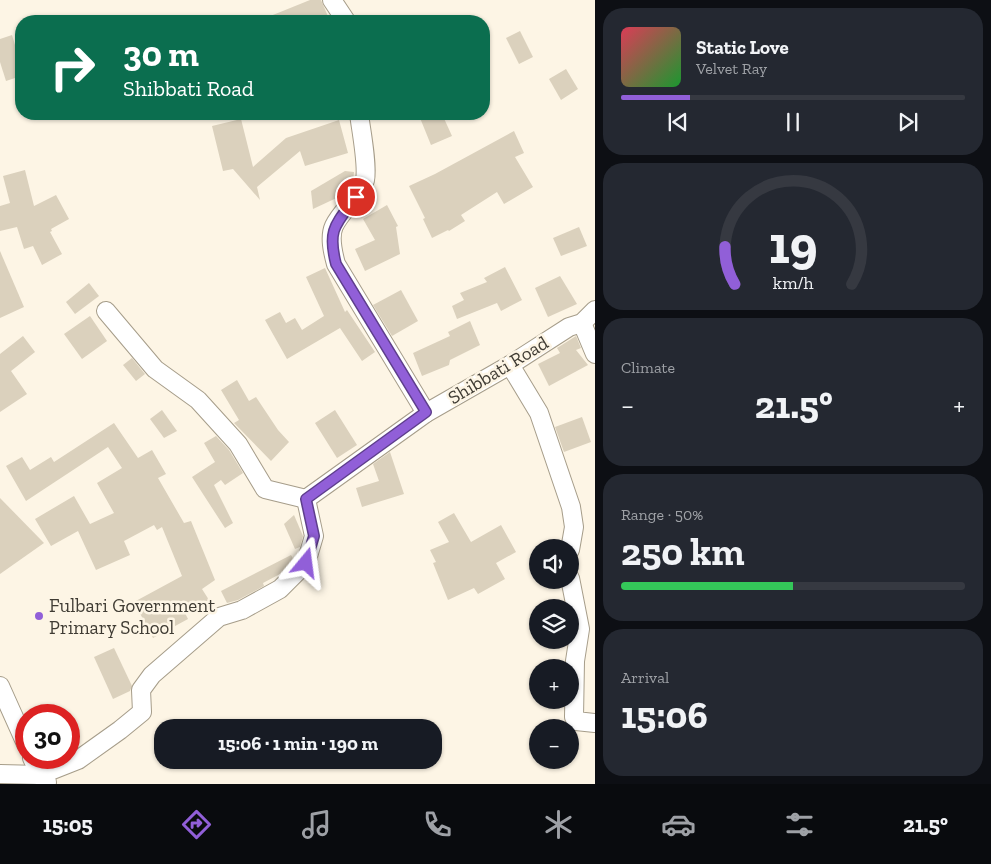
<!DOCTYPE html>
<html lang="en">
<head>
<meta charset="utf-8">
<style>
  body { margin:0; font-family:"Zilla Slab",serif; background:#242831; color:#f1f3f6; height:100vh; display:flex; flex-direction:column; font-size:19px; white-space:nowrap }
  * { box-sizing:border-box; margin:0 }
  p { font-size:16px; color:#9ea1a6 }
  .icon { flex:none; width:28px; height:28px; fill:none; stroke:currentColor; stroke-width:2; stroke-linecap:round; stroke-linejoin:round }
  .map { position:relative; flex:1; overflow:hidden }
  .drawer { display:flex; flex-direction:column; gap:8px; padding:8px; background:#0d0f14; width:396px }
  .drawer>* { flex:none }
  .banner { position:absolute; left:15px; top:15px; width:475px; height:105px; border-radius:20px; box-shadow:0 1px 4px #0004; background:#0b6e4f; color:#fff; overflow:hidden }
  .fabs { position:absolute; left:529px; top:539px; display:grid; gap:10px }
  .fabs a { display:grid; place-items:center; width:50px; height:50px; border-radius:50%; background:#171b24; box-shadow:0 1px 4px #0004; font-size:25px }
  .speed { position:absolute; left:15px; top:704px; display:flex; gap:10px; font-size:25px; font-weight:700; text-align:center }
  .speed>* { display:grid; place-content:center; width:65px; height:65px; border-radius:50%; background:#171b24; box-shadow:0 1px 4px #0004; line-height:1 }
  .speed .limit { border:8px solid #d22; background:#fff; color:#111 }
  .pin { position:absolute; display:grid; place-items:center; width:42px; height:42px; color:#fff; margin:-21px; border:2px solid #fff; border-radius:50%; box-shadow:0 1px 5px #0007 }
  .me { position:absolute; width:55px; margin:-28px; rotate:16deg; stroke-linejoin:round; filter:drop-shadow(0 0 4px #0008) }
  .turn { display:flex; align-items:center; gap:18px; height:105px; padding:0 25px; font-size:22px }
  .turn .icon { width:65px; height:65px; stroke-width:2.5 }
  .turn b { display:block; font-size:35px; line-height:42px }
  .big { font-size:38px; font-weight:700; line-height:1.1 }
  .drawer .widget { flex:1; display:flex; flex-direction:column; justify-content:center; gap:8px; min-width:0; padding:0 18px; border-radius:20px; background:#242831 }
  .drawer .dial { align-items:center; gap:0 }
  .dial svg { height:130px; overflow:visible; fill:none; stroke:#363941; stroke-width:7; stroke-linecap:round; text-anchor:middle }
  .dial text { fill:#f1f3f6; stroke:none }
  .song { display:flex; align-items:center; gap:15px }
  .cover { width:60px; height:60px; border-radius:8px; background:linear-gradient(135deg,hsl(350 70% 55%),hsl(130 70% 35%)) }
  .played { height:5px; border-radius:2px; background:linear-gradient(90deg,#915fd8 20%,#363941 20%) }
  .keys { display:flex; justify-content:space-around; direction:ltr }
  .heat { display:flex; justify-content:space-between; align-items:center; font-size:28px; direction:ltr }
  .charge { height:8px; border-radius:4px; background:linear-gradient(90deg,#34c759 50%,#363941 0) }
  .trip { position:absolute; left:154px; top:719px; width:288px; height:50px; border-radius:20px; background:#171b24; box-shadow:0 1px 4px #0004; font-weight:700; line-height:50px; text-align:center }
  .dock { display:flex; height:80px; justify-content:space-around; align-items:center; background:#090b0e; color:#9ea1a6 }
  .dock .icon { width:35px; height:35px }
  .dock .active { color:#915fd8 }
  .dock b { font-size:22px; color:#f1f3f6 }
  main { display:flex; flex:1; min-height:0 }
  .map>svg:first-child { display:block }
</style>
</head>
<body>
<main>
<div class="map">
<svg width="595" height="784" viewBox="0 0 595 784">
  <rect width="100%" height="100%" fill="#fdf5e5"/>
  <g fill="#dbd1bd">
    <polygon points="310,0 321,0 330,21 258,21"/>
    <polygon points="520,31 533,57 519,64 506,38"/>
    <polygon points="12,35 21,65 21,76 6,81 0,62 0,39"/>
    <polygon points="566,69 578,89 561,100 549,79"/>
    <polygon points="431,114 442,114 452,136 431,145 420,118"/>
    <polygon points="241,119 253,167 286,138 339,120 348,153 305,166 300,151 257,187 260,200 233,169 223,171 212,126"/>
    <polygon points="514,131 524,153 515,157 533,187 504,204 497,192 461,215 465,221 449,231 448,230 432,238 423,219 425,218 409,186 435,174"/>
    <polygon points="25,170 34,206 56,195 69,219 51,229 52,231 50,232 62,254 42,265 33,246 24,249 17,227 0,231 0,206 10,203 3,176"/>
    <polygon points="345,171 354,172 353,182 345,194 313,209 311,191"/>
    <polygon points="387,205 398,226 396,227 400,254 365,271 355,249 375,240 363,219"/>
    <polygon points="579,227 587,246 561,256 553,238"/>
    <polygon points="0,251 24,307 0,318"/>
    <polygon points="505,267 522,300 501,311 497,303 457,319 452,306 464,300 460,293 487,282 484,278"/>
    <polygon points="325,268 345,312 347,310 375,352 362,361 340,328 287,359 265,320 280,312 286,323 295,318 302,330 324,316 306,277"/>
    <polygon points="560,276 577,304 548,317 535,288"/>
    <polygon points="89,283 99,296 75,314 66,302"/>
    <polygon points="401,290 418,321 392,336 373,305"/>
    <polygon points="90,316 107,341 82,359 64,334"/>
    <polygon points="470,321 480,345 450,360 449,365 422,376 413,353 450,336 448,332"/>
    <polygon points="23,336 35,352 11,371 27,394 0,412 0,354"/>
    <polygon points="576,336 581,348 576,350 588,365 549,386 538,364 560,353 557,348"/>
    <polygon points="132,358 145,374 136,381 123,365"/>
    <polygon points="237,380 249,401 256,397 278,430 289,442 271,461 234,423 239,420 221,390"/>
    <polygon points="162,410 177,431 164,438 150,419"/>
    <polygon points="335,410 357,445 337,458 315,423"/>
    <polygon points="582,417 591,442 564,452 555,427"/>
    <polygon points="114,423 138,458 152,450 166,474 158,478 184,523 191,521 215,580 202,589 209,600 184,611 188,619 153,638 134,602 182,576 162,527 157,530 154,525 124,541 130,555 96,570 78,531 51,546 35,519 74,496 90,524 114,513 97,483 122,468 108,447 26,501 6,466 22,457 30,470 51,457 54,462"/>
    <polygon points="216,436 229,450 243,473 225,485 221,480 214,485 233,523 225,528 192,477 215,462 204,443"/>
    <polygon points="390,452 404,494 362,507 356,488 379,481 373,464"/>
    <polygon points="0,498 44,543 0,574"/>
    <polygon points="454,513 471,542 501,525 516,552 496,563 505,579 478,594 474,588 448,600 433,563 436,562 430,550 449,542 438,522"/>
    <polygon points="294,515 303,536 300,547 295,549 284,524"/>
    <polygon points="291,555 294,560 280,574 263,583 264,586 238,600 227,603 221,591"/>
    <polygon points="114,648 132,686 130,691 113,699 94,657"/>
  </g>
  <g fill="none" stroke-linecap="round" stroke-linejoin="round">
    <g stroke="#a69d8a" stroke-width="20">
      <g id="minor">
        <polyline points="332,0 346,21"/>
        <path d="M359 114C361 130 368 165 365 180 360 198 342 209 334 226 329 237 333 253 336 264L426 413"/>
        <polyline points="106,311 155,369 198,400 238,444 265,489 306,499"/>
        <polyline points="582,323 595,354"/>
        <polyline points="510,365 539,413 571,507 574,527 570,550"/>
        <polyline points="570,578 580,629 575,661 574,717 576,721 595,723"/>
        <polyline points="0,686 26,744"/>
        <polyline points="32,758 40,775 47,782"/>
        <polyline points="0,774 40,775 78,760 120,730 142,712 141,690 152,675 219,617 242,610 280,589 306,563 314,536 306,499 426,413 510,365 569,327 582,323 595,310"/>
      </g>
    </g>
    <use href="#minor" stroke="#fff" stroke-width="18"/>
  </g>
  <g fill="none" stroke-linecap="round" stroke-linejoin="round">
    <g stroke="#5e3e8c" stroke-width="12">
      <path id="route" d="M306 563 314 536 306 499 426 412 336 264C327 229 336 224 356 197"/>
    </g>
    <use href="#route" stroke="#915fd8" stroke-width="9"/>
  </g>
  <circle fill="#915fd8" stroke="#fdf5e5" stroke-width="2" cx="39" cy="616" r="5"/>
  <g text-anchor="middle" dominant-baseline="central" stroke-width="5" stroke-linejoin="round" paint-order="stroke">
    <g font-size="19" fill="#3f3b33" stroke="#fdf5e5">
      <text transform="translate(498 370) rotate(-31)">Shibbati Road</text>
    </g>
    <g font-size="19" fill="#3f3b33" stroke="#fdf5e5" text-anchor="start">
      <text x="49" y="605">Fulbari Government<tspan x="49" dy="22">Primary School</tspan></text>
    </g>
  </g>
</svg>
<div class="fabs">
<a><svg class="icon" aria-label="sound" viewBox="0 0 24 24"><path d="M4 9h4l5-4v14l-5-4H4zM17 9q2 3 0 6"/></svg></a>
<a><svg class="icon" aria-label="layers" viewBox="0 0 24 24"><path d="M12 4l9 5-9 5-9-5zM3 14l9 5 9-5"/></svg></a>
<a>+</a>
<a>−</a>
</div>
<div class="speed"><div class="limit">30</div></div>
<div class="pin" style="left:356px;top:197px;background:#d93025"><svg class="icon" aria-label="arrive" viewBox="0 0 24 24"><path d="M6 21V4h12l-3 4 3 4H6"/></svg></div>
<svg class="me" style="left:306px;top:563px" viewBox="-20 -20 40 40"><path d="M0-17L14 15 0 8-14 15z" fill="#915fd8" stroke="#fff" stroke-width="4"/></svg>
<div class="trip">15:06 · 1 min · 190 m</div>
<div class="banner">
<div class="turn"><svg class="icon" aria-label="right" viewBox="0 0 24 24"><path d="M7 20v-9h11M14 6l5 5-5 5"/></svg><div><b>30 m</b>Shibbati Road</div></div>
</div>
</div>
<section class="drawer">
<div class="widget">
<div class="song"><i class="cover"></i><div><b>Static Love</b><p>Velvet Ray</p></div></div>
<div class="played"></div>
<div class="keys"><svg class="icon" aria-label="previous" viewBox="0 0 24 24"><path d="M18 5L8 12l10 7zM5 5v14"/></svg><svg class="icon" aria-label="pause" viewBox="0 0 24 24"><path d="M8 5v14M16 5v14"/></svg><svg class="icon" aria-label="next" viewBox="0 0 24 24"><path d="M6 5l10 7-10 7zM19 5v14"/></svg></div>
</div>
<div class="widget dial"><svg viewBox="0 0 100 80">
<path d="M14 69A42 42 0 1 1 86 69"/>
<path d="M14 69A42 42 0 0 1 8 46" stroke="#915fd8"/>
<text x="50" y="56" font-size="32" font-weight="700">19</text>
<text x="50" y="72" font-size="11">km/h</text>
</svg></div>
<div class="widget"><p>Climate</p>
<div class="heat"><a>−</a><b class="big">21.5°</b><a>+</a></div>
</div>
<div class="widget"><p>Range · 50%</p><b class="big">250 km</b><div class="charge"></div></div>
<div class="widget"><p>Arrival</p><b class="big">15:06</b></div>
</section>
</main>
<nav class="dock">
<b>15:05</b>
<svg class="icon active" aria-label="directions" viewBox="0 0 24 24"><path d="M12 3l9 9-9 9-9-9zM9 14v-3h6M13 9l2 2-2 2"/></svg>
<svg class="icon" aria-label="music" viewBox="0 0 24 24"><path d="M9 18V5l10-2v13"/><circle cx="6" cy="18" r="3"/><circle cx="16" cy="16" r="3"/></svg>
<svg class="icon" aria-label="phone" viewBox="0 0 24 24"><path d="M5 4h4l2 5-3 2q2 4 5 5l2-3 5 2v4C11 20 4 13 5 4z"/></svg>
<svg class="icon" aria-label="climate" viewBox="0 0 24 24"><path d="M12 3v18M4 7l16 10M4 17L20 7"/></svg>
<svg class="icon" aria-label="car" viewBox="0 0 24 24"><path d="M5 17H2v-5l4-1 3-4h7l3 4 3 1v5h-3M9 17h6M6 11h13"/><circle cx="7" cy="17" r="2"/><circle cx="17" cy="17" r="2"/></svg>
<svg class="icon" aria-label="filters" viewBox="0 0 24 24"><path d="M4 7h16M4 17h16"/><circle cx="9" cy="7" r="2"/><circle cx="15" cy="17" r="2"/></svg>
<b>21.5°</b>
</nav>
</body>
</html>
